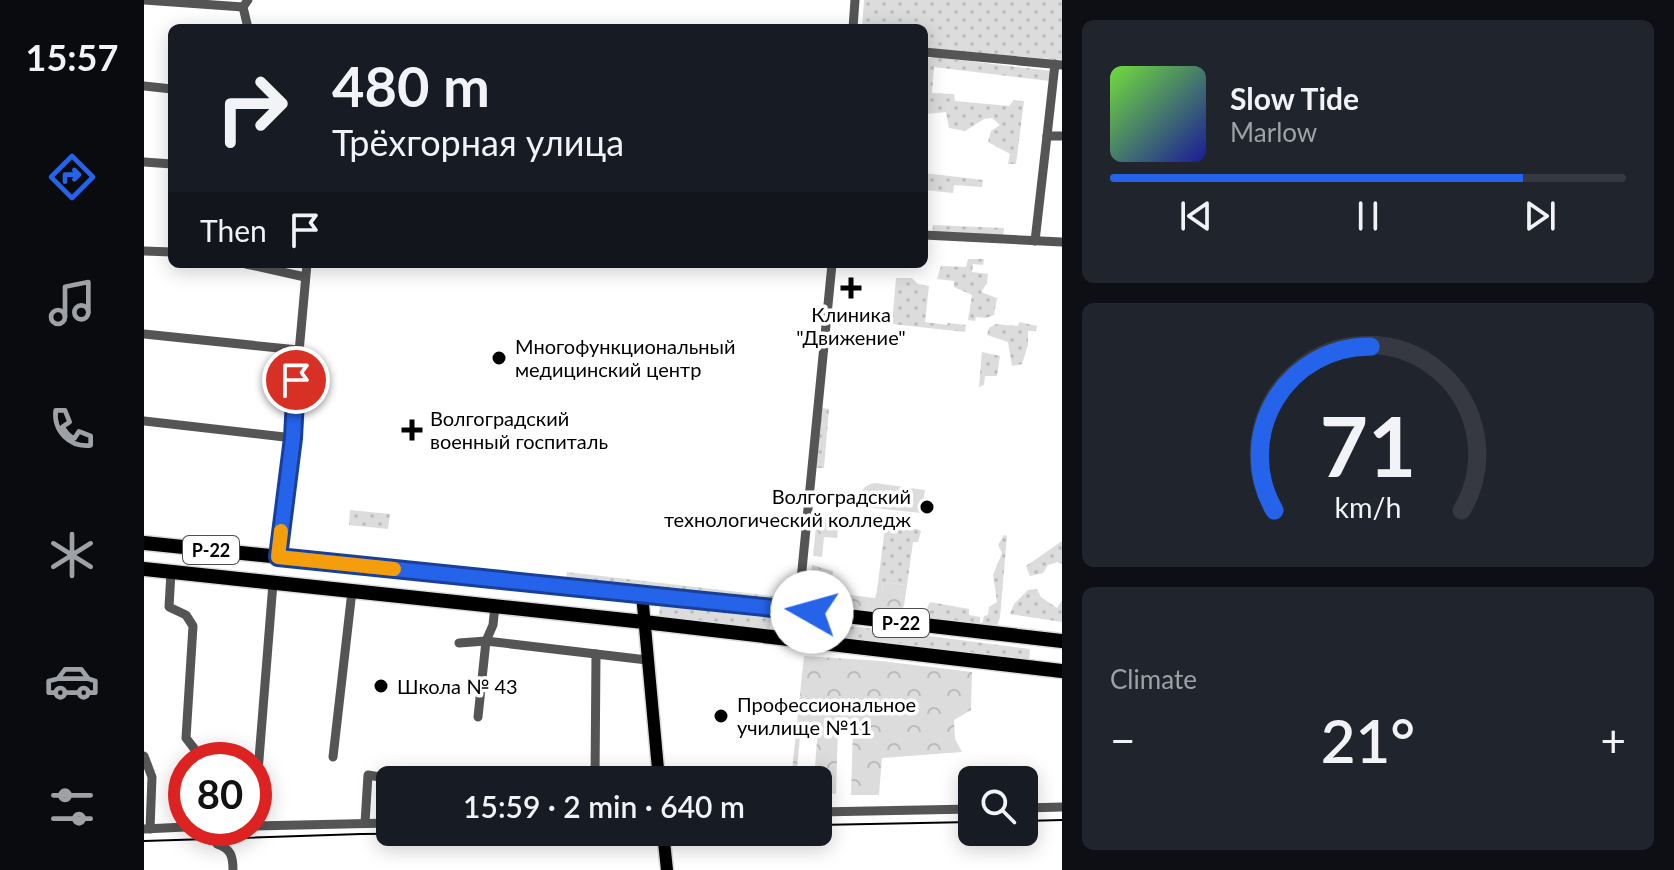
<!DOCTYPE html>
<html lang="en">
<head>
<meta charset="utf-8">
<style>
  body { margin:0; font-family:Lato,sans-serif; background:#20242c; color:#f1f3f6; height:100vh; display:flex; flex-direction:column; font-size:30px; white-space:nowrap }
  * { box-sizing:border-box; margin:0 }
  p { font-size:26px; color:#9ea1a6 }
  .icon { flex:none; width:44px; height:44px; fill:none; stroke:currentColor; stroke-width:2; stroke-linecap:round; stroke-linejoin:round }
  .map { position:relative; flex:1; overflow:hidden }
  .drawer { display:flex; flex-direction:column; gap:20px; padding:20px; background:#0d0f14; width:612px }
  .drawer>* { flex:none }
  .banner { position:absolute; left:24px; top:24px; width:760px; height:244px; border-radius:12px; box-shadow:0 4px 20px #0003; background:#171b24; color:#f1f3f6; overflow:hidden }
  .tools { position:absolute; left:814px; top:766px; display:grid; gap:16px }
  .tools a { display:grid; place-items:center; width:80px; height:80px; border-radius:12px; background:#171b24; box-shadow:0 4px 20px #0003; font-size:40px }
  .speed { position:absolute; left:24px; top:742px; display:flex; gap:16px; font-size:40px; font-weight:700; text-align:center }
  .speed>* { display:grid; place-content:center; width:104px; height:104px; border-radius:50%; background:#171b24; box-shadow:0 4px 20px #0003; line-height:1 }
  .speed .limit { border:12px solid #d22; background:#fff; color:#111 }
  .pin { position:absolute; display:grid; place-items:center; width:68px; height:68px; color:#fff; margin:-34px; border:4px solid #fff; border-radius:50%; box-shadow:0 2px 8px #0007 }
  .me { position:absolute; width:88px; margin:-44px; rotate:277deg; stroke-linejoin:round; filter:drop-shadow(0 0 6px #0008) }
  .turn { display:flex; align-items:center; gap:28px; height:168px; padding:0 32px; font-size:36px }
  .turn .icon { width:104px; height:104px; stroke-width:2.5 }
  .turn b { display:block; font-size:56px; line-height:68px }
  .then { display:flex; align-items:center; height:76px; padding:0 32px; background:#0003; gap:16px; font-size:30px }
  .big { font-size:60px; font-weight:600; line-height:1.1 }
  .drawer .card { flex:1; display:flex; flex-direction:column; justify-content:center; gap:12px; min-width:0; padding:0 28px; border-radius:12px; background:#20242c }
  .drawer .dial { align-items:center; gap:0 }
  .dial svg { height:208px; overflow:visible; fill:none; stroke:#363941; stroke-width:7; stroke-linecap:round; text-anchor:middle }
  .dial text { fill:#f1f3f6; stroke:none }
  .song { display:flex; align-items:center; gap:24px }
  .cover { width:96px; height:96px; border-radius:12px; background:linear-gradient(135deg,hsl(100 70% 55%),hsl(240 70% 35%)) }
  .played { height:8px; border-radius:4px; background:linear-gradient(90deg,#2563eb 80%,#363941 80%) }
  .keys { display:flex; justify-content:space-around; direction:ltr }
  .heat { display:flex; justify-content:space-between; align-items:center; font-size:44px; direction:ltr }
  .trip { position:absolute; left:232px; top:766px; width:456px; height:80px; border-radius:12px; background:#171b24; box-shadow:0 4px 20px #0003; font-weight:600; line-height:80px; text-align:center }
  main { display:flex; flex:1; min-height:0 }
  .tabs { display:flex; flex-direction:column; width:144px; justify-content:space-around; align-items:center; background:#090b0e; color:#9ea1a6 }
  .tabs .icon { width:56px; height:56px }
  .tabs .current { color:#2563eb }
  .tabs b { font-size:36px; color:#f1f3f6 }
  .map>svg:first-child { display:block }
</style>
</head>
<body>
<main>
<nav class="tabs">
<b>15:57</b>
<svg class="icon current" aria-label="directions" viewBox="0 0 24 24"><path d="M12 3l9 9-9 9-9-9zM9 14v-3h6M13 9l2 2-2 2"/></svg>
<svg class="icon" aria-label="music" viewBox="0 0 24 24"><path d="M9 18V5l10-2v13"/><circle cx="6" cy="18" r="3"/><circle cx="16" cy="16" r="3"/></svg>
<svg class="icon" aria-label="phone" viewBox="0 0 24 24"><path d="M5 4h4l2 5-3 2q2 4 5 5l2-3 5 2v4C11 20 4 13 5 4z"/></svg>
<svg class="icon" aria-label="climate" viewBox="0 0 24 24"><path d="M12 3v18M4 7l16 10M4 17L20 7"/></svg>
<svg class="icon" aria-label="car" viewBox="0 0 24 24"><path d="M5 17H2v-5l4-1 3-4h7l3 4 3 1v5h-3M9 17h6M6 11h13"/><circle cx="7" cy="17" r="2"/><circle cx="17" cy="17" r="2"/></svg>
<svg class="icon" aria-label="filters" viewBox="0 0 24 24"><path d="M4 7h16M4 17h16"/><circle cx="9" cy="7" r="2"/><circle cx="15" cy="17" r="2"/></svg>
</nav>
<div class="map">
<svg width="918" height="870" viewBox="0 0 918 870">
  <defs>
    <pattern id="grass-dots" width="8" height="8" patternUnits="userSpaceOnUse" patternTransform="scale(2)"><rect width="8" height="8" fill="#dcdcdc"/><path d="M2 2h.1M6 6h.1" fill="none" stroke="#bbb" stroke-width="1.8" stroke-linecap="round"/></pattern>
    <pattern id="forest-crowns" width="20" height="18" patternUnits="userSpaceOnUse" patternTransform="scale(2)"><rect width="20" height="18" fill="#dcdcdc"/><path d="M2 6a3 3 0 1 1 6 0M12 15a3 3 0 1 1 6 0" fill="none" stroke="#bbb"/></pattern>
  </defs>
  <rect width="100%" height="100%" fill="#fff"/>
  <g fill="url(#grass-dots)">
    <polygon points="720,0 918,0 918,60 780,48 780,28 718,28"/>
    <polygon points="791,57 908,71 906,81 790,67 788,93 810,94 811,101 865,106 870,100 880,101 872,164 864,164 866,154 844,142 847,131 856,125 848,118 840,119 821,131 805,128 802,112 782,114 780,122 780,59"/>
    <polygon points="780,173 839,180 838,187 810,185 809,193 780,190"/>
    <polygon points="789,225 860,228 859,237 788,234"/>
    <polygon points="824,259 840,259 839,265 829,264 828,272 844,274 843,283 837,292 853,298 850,315 842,318 832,317 831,321 824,320 828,295 810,287 810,281 793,279 797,266 822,267"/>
    <polygon points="752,278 768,278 774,284 785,286 781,322 803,325 804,323 822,325 821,332 748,324"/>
    <polygon points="875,322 893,326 892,331 884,331 884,345 878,364 868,366 864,342 843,335 845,328 852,324 874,326"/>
    <polygon points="838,352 856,356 853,376 841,376 840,385 835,387"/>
    <polygon points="677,408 685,409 680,468 672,468"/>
    <polygon points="206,510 246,514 244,529 205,525"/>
    <polygon points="741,527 773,529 777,531 774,542 769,542 763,585 739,582 738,591 733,591"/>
    <polygon points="860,535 863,536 856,617 853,626 838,624 840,616 844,615 845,607 853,602 849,575 858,553 854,545"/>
    <polygon points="918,541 918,564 914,562 904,565 899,573 886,576 882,566"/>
    <polygon points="423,572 637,597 637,604 422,581"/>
    <polygon points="893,589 897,597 913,608 918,600 918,622 866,614 870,604 884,590"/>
    <polygon points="786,602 825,609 825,615 836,617 836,625 763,617 767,608 782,610"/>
    <polygon points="516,606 627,616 626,629 515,618"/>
    <polygon points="669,621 886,649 885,661 668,634"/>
  </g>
  <g fill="url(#forest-crowns)">
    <polygon points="673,517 695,519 693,538 680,537 678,557 669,556"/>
    <polygon points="668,565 689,571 687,598 671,596 673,584 667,577"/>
    <polygon points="739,582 763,585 760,606 753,617 703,610 705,595 731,598 733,591 738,591"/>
    <polygon points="660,656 737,661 828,672 827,710 810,720 811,739 818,752 738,758 735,795 707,795 709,728 694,727 692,794 674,792 674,780 670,780 674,727 657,726 652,780 647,780"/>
  </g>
  <path fill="#dcdcdc" d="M731 483 781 490 777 513 721 507C713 496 717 485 731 483Z"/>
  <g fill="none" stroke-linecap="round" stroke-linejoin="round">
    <g stroke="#dbdbdb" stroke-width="15">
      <g id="major">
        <polyline points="498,594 515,780"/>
        <polyline points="519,832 523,870"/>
      </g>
    </g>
    <g stroke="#dbdbdb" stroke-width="17">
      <g id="highway">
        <polyline points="0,543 633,608 918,641"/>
        <polyline points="0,569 500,622 918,671"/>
      </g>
    </g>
    <g stroke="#555" stroke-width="9">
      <polyline points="0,0 99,7"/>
      <polyline points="104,0 99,7 104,28"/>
      <polyline points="709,28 711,0"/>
      <polyline points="780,52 918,65"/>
      <polyline points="911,64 903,136 918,136"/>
      <polyline points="0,86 28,89"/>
      <polyline points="0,162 28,164"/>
      <polyline points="780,235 918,242"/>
      <polyline points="891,241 903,136"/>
      <polyline points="0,251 28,252"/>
      <polyline points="102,264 161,277"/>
      <polyline points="0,334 154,350"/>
      <polyline points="0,421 149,438"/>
      <path d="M134 557C146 459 154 362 163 264"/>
      <polyline points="27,572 25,607 42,615 49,626 42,738 59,760"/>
      <polyline points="651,641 688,264"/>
      <polyline points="315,643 342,641 503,660"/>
      <polyline points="334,717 342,641 349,625 351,606"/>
      <polyline points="0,756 8,777 6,829"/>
      <polyline points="189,757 208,591"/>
      <polyline points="451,780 452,654"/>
      <polyline points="880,808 918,807"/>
      <polyline points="674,812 828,809"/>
      <polyline points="110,822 129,583"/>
      <polyline points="221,823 224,775 254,780"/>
      <polyline points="110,826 246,823"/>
      <path d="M71 828 73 844C87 849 89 856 89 870"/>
      <polyline points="0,829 42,827"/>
    </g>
    <use href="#major" stroke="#000" stroke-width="12"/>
    <use href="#highway" stroke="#000" stroke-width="14"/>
    <g stroke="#000" stroke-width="2">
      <polyline points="880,821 918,820"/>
      <polyline points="674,825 828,822"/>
      <polyline points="0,841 217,834 436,832"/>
    </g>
  </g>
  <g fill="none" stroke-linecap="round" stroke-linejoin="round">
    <g stroke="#184099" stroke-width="20">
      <polyline id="route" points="152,380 149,438 134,557 668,612"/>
    </g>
    <use href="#route" stroke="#2563eb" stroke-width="14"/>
    <polyline stroke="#f59e0b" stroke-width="14" points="137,531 134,557 250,569"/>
  </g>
  <g fill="#000" stroke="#fff" stroke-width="3">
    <path d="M703 276h8v8h8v8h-8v8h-8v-8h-8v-8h8z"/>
    <circle cx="355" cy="358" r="8"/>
    <path d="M264 418h8v8h8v8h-8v8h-8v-8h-8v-8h8z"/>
    <circle cx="783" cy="507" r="8"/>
    <circle cx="237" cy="686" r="8"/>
    <circle cx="577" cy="716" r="8"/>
  </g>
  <g text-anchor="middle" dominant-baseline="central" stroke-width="7" stroke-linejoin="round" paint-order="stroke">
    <g fill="#fff" stroke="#4c4c4c" stroke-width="2">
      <rect x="39" y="536" width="56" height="28" rx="6"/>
      <rect x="729" y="609" width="56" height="28" rx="6"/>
    </g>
    <g font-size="18" font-weight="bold" fill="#000">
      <text x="67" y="550">Р-22</text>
      <text x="757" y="623">Р-22</text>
    </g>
    <g font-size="20" fill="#000" stroke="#fff" text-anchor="start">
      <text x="707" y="314" text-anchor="middle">Клиника<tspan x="707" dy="23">"Движение"</tspan></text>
      <text x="371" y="346">Многофункциональный<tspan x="371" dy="23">медицинский центр</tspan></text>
      <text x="286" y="418">Волгоградский<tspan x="286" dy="23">военный госпиталь</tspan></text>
      <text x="767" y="496" text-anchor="end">Волгоградский<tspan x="767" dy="23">технологический колледж</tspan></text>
      <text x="253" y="686">Школа № 43</text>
      <text x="593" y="704">Профессиональное<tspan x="593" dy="23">училище №11</tspan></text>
    </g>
  </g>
</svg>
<div class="tools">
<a><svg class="icon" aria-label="search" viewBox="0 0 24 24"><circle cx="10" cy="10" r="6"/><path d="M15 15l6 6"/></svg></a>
</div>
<div class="speed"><div class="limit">80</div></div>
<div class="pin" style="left:152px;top:380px;background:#d93025"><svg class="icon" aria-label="arrive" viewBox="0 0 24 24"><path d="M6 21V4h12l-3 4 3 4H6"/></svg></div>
<svg class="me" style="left:668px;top:612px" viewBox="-20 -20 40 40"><circle r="19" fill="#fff"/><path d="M0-13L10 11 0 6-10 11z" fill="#2563eb"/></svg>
<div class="trip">15:59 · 2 min · 640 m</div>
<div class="banner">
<div class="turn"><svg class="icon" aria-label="right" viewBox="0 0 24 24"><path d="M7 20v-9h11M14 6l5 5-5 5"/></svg><div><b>480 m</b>Трёхгорная улица</div></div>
<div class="then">Then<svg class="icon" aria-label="arrive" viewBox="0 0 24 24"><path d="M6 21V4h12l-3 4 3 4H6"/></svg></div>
</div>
</div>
<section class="drawer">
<div class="card">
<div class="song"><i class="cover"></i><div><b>Slow Tide</b><p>Marlow</p></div></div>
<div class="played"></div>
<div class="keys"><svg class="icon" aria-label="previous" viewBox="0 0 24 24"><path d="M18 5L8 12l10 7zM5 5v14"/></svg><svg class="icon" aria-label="pause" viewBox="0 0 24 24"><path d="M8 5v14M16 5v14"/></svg><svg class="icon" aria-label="next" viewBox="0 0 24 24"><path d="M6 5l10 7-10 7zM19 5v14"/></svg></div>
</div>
<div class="card dial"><svg viewBox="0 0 100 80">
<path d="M14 69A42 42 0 1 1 86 69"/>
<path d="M14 69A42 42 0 0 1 51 6" stroke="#2563eb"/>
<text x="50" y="56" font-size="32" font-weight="700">71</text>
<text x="50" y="72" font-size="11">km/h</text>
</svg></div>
<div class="card"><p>Climate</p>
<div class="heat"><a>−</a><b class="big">21°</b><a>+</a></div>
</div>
</section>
</main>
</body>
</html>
